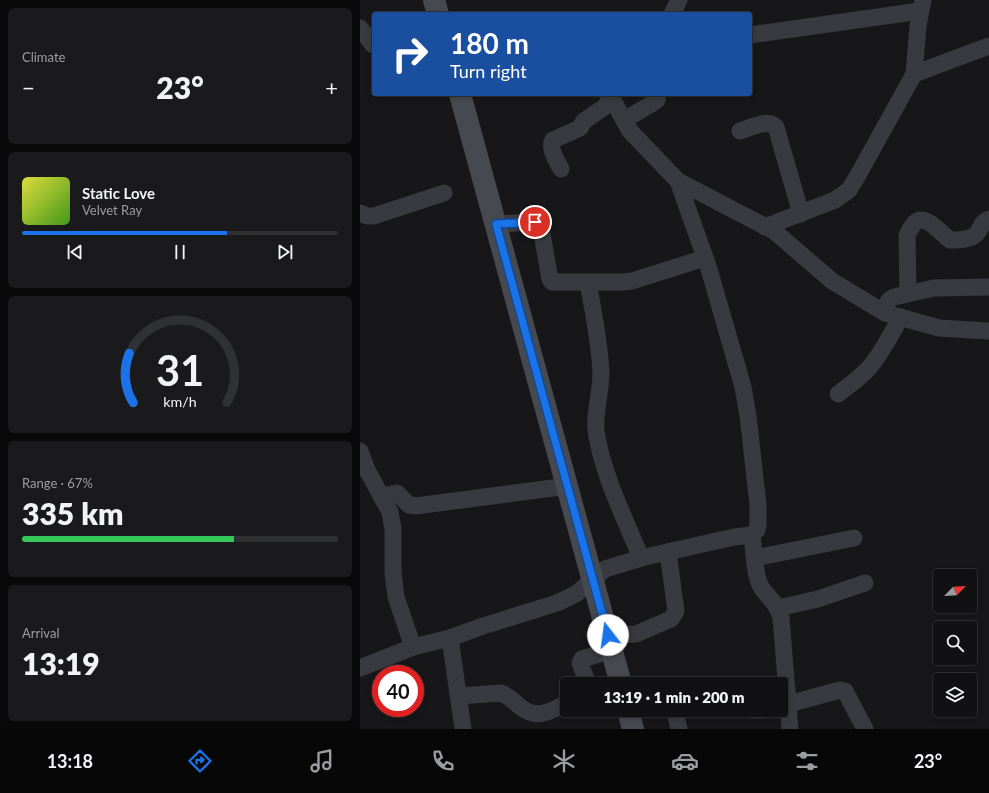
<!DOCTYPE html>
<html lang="en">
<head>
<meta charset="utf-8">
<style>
  body { margin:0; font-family:Lato,sans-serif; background:#1a1a1c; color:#f1f3f6; height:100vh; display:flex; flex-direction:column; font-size:15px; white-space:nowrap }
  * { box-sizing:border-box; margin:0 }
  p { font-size:13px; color:#9c9da0 }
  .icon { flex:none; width:22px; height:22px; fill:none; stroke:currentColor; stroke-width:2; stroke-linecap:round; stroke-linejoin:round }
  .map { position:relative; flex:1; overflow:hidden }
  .drawer { display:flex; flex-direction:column; gap:8px; padding:8px; background:#09090a; width:360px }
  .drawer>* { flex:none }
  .banner { position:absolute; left:12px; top:12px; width:380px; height:84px; border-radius:4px; box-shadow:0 2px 6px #0003,0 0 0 1px #303133; background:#1a4fa0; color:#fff; overflow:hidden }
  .needle { width:26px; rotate:66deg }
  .controls { position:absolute; left:573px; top:569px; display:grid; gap:8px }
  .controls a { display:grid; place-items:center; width:44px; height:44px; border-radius:4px; background:#111113; box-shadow:0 2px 6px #0003,0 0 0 1px #303133; font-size:20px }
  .speed { position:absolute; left:12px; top:665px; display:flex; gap:8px; font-size:20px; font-weight:700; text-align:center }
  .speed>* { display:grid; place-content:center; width:52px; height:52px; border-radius:50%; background:#111113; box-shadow:0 2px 6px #0003,0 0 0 1px #303133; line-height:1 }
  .speed .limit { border:6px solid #d22; background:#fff; color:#111 }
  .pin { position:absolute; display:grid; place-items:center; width:34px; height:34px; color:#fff; margin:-17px; border:2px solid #fff; border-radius:50%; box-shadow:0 1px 4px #0007 }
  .me { position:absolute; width:44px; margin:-22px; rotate:345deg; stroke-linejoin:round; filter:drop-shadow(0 0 3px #0008) }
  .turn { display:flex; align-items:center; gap:14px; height:84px; padding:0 12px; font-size:18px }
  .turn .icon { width:52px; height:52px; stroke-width:2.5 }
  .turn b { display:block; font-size:28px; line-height:34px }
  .big { font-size:30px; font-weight:800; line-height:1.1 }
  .drawer .tile { flex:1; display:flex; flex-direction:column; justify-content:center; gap:6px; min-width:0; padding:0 14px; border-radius:6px; background:#1a1a1c }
  .drawer .dial { align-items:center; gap:0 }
  .dial svg { height:104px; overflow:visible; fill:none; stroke:#303133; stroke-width:7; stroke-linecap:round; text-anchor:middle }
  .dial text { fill:#f1f3f6; stroke:none }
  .song { display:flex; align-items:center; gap:12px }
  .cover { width:48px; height:48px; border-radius:6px; background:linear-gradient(135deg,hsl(60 70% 55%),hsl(100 70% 35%)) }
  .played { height:4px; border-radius:2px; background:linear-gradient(90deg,#1a73e8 65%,#303133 65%) }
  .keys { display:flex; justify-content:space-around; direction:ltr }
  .heat { display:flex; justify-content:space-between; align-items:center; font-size:22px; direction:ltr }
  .charge { height:6px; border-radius:3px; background:linear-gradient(90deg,#34c759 67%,#303133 0) }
  .trip { position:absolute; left:200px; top:677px; width:228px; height:40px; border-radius:4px; background:#111113; box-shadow:0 2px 6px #0003,0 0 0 1px #303133; font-weight:800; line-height:40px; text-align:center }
  .tab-bar { display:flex; height:64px; justify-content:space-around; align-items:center; background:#070708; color:#9c9da0 }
  .tab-bar .icon { width:28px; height:28px }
  .tab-bar .on { color:#1a73e8 }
  .tab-bar b { font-size:18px; color:#f1f3f6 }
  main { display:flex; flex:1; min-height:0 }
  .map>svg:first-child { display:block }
</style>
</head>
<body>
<main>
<section class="drawer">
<div class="tile"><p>Climate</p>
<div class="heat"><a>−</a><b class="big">23°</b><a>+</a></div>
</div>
<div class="tile">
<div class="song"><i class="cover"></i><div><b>Static Love</b><p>Velvet Ray</p></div></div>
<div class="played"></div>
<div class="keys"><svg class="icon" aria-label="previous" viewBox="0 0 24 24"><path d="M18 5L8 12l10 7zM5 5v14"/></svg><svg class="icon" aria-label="pause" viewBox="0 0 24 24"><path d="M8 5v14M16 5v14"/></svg><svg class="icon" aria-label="next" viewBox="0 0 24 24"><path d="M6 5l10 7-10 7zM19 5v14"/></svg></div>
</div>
<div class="tile dial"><svg viewBox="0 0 100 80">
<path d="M14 69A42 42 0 1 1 86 69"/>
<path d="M14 69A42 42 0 0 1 11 31" stroke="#1a73e8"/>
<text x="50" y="56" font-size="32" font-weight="700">31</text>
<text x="50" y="72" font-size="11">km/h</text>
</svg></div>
<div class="tile"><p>Range · 67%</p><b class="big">335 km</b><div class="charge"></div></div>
<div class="tile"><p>Arrival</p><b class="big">13:19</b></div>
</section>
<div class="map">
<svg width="629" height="729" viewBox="0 0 629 729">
  <rect width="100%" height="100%" fill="#171719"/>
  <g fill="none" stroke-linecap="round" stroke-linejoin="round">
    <g stroke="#383a3f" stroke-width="17">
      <polyline points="312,14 319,0"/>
      <polyline points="0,28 13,45"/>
      <polyline points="390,35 560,11"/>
      <polyline points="554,74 629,46"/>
      <polyline points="264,120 293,103 297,100 298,94"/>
      <path d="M380 131C391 128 407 118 416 127L441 214"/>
      <path d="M201 169C197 161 188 148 193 140L220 128 224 121 253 101"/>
      <polyline points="318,181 414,231 472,281 525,313 579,328 629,331"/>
      <polyline points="0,213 7,216 14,216 84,193"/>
      <polyline points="136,224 175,222 179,224 181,228 190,279 192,282 264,282 272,281 345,258"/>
      <polyline points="405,227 475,200 489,190 497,177 554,74 558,26 563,0"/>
      <path d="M228 282C233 312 240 343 241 373 241 391 234 415 236 431 243 476 264 516 281 558"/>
      <path d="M548 293 547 236C548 232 550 229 553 225 564 210 580 233 590 240 597 240 612 240 617 233 622 227 621 222 629 219"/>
      <path d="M525 313C526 305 526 301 534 297L574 288 629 287"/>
      <path d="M478 394C488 386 500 378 509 368 522 353 531 334 541 317"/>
      <polyline points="0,451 7,470 30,512 33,529 33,572 36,597 53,647"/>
      <polyline points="21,496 37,493 49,505 56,506 208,486"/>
      <path d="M392 535C394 549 394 574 401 587 409 599 416 601 421 618L430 729"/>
      <polyline points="395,558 494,538"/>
      <polyline points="418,608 458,599 505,583"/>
      <polyline points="248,635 276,634 311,619 316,611 308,552"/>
      <polyline points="90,638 103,729"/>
      <polyline points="0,668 53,647 90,638 123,626 197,603 216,594 245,569 281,558 374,537 392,535 397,530 398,524 398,504 388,416 383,387 349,269 318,181 270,131 251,97 247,94"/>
      <polyline points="228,684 220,663 222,659 252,650"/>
      <path d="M98 696 141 693C148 696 153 700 158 705 176 721 189 712 207 703"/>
      <polyline points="421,706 480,690 485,691 505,729"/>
      <polyline points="318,710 316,716 319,729"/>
      <polyline points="391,710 404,710"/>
    </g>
    <g stroke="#46494f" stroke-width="22">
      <polyline points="74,0 78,14"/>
      <polyline points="100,94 261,684"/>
      <polyline points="268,710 273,729"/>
    </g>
  </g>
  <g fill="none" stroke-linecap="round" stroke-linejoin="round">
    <g stroke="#114b97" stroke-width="10">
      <polyline id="route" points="175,222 136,224 248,635"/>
    </g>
    <use href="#route" stroke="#1a73e8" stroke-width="7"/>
  </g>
</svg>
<div class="controls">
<a><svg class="needle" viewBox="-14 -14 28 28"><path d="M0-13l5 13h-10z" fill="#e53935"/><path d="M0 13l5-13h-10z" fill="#9c9da0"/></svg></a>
<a><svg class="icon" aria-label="search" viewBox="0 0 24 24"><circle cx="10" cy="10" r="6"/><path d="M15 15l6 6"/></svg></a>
<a><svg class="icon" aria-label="layers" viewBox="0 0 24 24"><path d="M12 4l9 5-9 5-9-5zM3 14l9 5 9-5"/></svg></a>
</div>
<div class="speed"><div class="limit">40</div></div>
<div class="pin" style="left:175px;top:222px;background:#d93025"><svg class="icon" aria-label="arrive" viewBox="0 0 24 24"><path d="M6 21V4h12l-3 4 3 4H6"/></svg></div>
<svg class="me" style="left:248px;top:635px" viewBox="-20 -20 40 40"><circle r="19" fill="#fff"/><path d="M0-13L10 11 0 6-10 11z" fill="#1a73e8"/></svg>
<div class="trip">13:19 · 1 min · 200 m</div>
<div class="banner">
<div class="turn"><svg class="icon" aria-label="right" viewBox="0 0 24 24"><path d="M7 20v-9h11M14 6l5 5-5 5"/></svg><div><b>180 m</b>Turn right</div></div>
</div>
</div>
</main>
<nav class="tab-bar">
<b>13:18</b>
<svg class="icon on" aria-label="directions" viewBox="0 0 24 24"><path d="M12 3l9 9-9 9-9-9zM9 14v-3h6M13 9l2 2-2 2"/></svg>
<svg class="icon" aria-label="music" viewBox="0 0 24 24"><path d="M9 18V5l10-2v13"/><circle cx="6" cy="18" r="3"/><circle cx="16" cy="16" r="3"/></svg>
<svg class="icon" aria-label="phone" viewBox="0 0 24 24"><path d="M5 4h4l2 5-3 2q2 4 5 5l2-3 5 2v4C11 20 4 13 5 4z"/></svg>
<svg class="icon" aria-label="climate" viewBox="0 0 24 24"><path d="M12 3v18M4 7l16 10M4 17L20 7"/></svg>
<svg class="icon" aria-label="car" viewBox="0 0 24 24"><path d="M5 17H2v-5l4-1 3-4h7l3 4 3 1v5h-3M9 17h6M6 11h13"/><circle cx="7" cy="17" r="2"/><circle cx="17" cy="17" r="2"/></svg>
<svg class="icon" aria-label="filters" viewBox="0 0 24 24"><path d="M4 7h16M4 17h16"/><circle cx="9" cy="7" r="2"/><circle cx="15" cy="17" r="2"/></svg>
<b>23°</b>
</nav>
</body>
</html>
